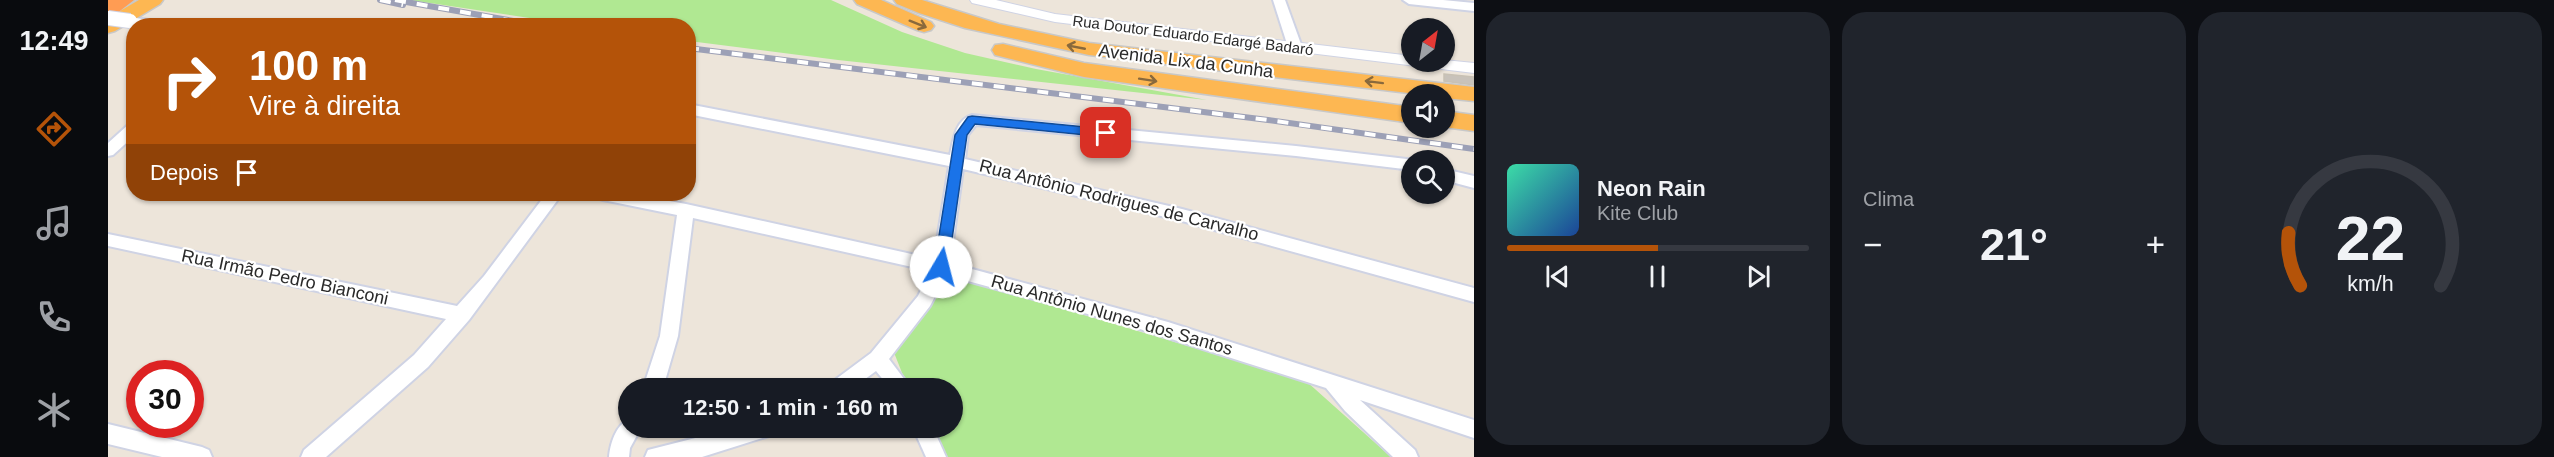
<!DOCTYPE html>
<html lang="pt">
<head>
<meta charset="utf-8">
<style>
  body { margin:0; font-family:Arial,sans-serif; background:#20242c; color:#f1f3f6; height:100vh; display:flex; flex-direction:column; font-size:22px; white-space:nowrap }
  * { box-sizing:border-box; margin:0 }
  p { font-size:20px; color:#9ea1a6 }
  .icon { flex:none; width:33px; height:33px; fill:none; stroke:currentColor; stroke-width:2; stroke-linecap:round; stroke-linejoin:round }
  .map { position:relative; flex:1; overflow:hidden }
  .details { display:flex; flex-direction:column; gap:12px; padding:12px; background:#0d0f14; width:1080px }
  .details>* { flex:none }
  .banner { position:absolute; left:18px; top:18px; width:570px; height:183px; border-radius:24px; box-shadow:0 2px 4px #0004; background:#b45309; color:#fff; overflow:hidden }
  .needle { width:39px; rotate:31deg }
  .fabs { position:absolute; left:1293px; top:18px; display:grid; gap:12px }
  .fabs a { display:grid; place-items:center; width:54px; height:54px; border-radius:50%; background:#171b24; box-shadow:0 2px 4px #0004; font-size:30px }
  .speed { position:absolute; left:18px; top:360px; display:flex; gap:12px; font-size:30px; font-weight:700; text-align:center }
  .speed>* { display:grid; place-content:center; width:78px; height:78px; border-radius:50%; background:#171b24; box-shadow:0 2px 4px #0004; line-height:1 }
  .speed .limit { border:9px solid #d22; background:#fff; color:#111 }
  .pin { position:absolute; display:grid; place-items:center; width:51px; height:51px; color:#fff; margin:-26px; border-radius:12px; box-shadow:0 3px 9px #0006 }
  .me { position:absolute; width:66px; margin:-33px; rotate:8deg; stroke-linejoin:round; filter:drop-shadow(0 0 4px #0008) }
  .turn { display:flex; align-items:center; gap:21px; height:126px; padding:0 24px; font-size:27px }
  .turn .icon { width:78px; height:78px; stroke-width:2.5 }
  .turn b { display:block; font-size:42px; line-height:51px }
  .then { display:flex; align-items:center; height:57px; padding:0 24px; background:#0003; gap:12px; font-size:22px }
  .big { font-size:45px; font-weight:700; line-height:1.1 }
  .details .tile { flex:1; display:flex; flex-direction:column; justify-content:center; gap:9px; min-width:0; padding:0 21px; border-radius:24px; background:#20242c }
  .details .dial { align-items:center; gap:0 }
  .dial svg { height:156px; overflow:visible; fill:none; stroke:#363941; stroke-width:7; stroke-linecap:round; text-anchor:middle }
  .dial text { fill:#f1f3f6; stroke:none }
  .song { display:flex; align-items:center; gap:18px }
  .cover { width:72px; height:72px; border-radius:9px; background:linear-gradient(135deg,hsl(160 70% 55%),hsl(220 70% 35%)) }
  .played { height:6px; border-radius:3px; background:linear-gradient(90deg,#b45309 50%,#363941 50%) }
  .keys { display:flex; justify-content:space-around; direction:ltr }
  .heat { display:flex; justify-content:space-between; align-items:center; font-size:33px; direction:ltr }
  .details .tiles { flex:1; display:grid; gap:12px; grid-template-columns:repeat(3,1fr) }
  .trip { position:absolute; left:510px; top:378px; width:345px; height:60px; border-radius:30px; background:#171b24; box-shadow:0 2px 4px #0004; font-weight:700; line-height:60px; text-align:center }
  main { display:flex; flex:1; min-height:0 }
  .dock { display:flex; flex-direction:column; width:108px; justify-content:space-around; align-items:center; background:#090b0e; color:#9ea1a6 }
  .dock .icon { width:42px; height:42px }
  .dock .current { color:#b45309 }
  .dock b { font-size:27px; color:#f1f3f6 }
  .map>svg:first-child { display:block }
</style>
</head>
<body>
<main>
<nav class="dock">
<b>12:49</b>
<svg class="icon current" aria-label="directions" viewBox="0 0 24 24"><path d="M12 3l9 9-9 9-9-9zM9 14v-3h6M13 9l2 2-2 2"/></svg>
<svg class="icon" aria-label="music" viewBox="0 0 24 24"><path d="M9 18V5l10-2v13"/><circle cx="6" cy="18" r="3"/><circle cx="16" cy="16" r="3"/></svg>
<svg class="icon" aria-label="phone" viewBox="0 0 24 24"><path d="M5 4h4l2 5-3 2q2 4 5 5l2-3 5 2v4C11 20 4 13 5 4z"/></svg>
<svg class="icon" aria-label="climate" viewBox="0 0 24 24"><path d="M12 3v18M4 7l16 10M4 17L20 7"/></svg>
</nav>
<div class="map">
<svg width="1366" height="457" viewBox="0 0 1366 457">
  <rect width="100%" height="100%" fill="#ede5da"/>
  <g fill="#b0e892">
    <polygon points="302,0 723,0 794,32 857,53 928,69 1099,100 730,60 581,41 580,26 468,25"/>
    <polygon points="838,274 1198,381 1283,457 828,457 816,428 844,428 844,388 800,388 785,350"/>
  </g>
  <polygon fill="#c8c2ba" stroke="#c8c1b4" stroke-width="1.5" points="1336,74 1366,77 1366,85 1336,81"/>
  <g fill="none" stroke-linecap="round" stroke-linejoin="round">
    <g stroke="#cfd3e4" stroke-width="4">
      <g id="minor">
        <polygon points="1165,0 1177,0 1194,47 1192,50 1182,50 1180,47"/>
        <polygon points="1295,0 1335,0 1366,3 1366,11 1301,4"/>
        <polygon points="22,17 52,22 58,26 18,24 16,21 18,18"/>
        <path d="M580 104 842 155C845 141 847 120 864 115L1188 146 1307 160H1304V170L1188 156 868 125 860 135 857 159 1074 209 1366 288V302L1074 221 855 169 842 263 1060 322 1366 420V438L1252 400 1307 450 1310 457H1285L1237 411 1218 388 1016 324 838 275 822 306 781 359 803 388H782L768 371 745 388H721L724 382 763 353 810 296 822 271 585 218 570 336 555 388H535L552 336 569 215 495 200 489 198 487 194H522L578 204 826 259 841 166 580 114Z"/>
        <polygon points="26,122 26,136 5,155 0,156 0,143 21,124"/>
        <polygon points="1336,169 1366,176 1366,188 1336,180"/>
        <polygon points="438,194 454,194 361,320 320,367 218,457 193,457 196,450 306,355 338,319 0,246 0,234 349,306 376,276"/>
        <path d="M520 420V428H533L522 448 521 457H501C502 444 508 425 520 420Z"/>
        <polygon points="0,424 94,447 101,450 104,457 54,457 0,444"/>
        <polygon points="627,428 667,428 664,435 594,457 537,457 540,450"/>
        <polygon points="805,428 825,428 838,457 818,457"/>
      </g>
    </g>
    <g stroke="#cfd3e4" stroke-width="2">
      <polygon id="tertiary" points="862,0 888,0 947,14 1304,56 1304,62 1336,60 1366,63 1366,73 947,22 864,3"/>
    </g>
    <g stroke="#c8c8c8" stroke-width="3">
      <g id="trunk">
        <polygon points="31,0 55,0 52,4 7,31 0,33 0,18"/>
        <polygon points="746,0 773,0 823,22 826,26 823,30 816,32 809,30 749,4"/>
        <polygon points="786,0 814,0 891,24 981,43 1366,87 1366,101 1336,98 1336,94 1309,94 981,55 857,28 811,13 789,4"/>
        <polygon points="895,44 976,63 1304,107 1304,123 976,77 887,55 884,50 887,45"/>
        <polygon points="1336,111 1366,115 1366,131 1336,127"/>
      </g>
    </g>
    <g stroke="#c8c8c8" stroke-width="3">
      <polygon id="motorway" points="0,0 26,0 8,14 0,16"/>
    </g>
    <use href="#minor" fill="#fff" fill-rule="evenodd"/>
    <use href="#tertiary" fill="#fff" fill-rule="evenodd"/>
    <use href="#trunk" fill="#fdb752" fill-rule="evenodd"/>
    <use href="#motorway" fill="#ff9c53" fill-rule="evenodd"/>
    <g stroke="#9ca0b6" stroke-width="6">
      <g id="rail">
        <polyline points="272,0 295,5"/>
        <polyline points="287,0 434,26"/>
        <polyline points="580,48 1160,120 1366,149"/>
      </g>
    </g>
    <use href="#rail" stroke="#fff" stroke-width="4" stroke-dasharray="11" stroke-linecap="butt"/>
    <g stroke="#cfd3e4" stroke-width="16" stroke-linecap="butt">
      <polyline id="minor-bridge" points="0,18 22,21"/>
    </g>
    <use href="#minor-bridge" stroke="#fff" stroke-width="14"/>
  </g>
  <defs><path id="oneway-shaft" d="M-6 0H5M1.5-3L5.5 0L1.5 3" fill="none" stroke-width="1.6" stroke-linecap="round" stroke-linejoin="round" transform="scale(1.5)"/></defs>
  <g stroke="#89693c">
    <use href="#oneway-shaft" transform="translate(810 24) rotate(22)"/>
    <use href="#oneway-shaft" transform="translate(968 47) rotate(-169)"/>
    <use href="#oneway-shaft" transform="translate(1040 80) rotate(9)"/>
    <use href="#oneway-shaft" transform="translate(1266 82) rotate(-173)"/>
  </g>
  <polygon fill="#1a73e8" stroke="#114b97" stroke-width="1.5" points="864,116 998,129 1004,133 998,137 867,124 859,135 840,267 838,271 828,271 826,267 847,135 860,117"/>
  <g text-anchor="middle" dominant-baseline="central" stroke-width="4.5" stroke-linejoin="round" paint-order="stroke">
    <g font-size="15" fill="#2a2a2a" stroke="#fff">
      <text transform="translate(1085 35) rotate(7)">Rua Doutor Eduardo Edargé Badaró</text>
    </g>
    <g font-size="18" fill="#2a2a2a" stroke="#fff">
      <text transform="translate(1078 61) rotate(7)">Avenida Lix da Cunha</text>
      <text transform="translate(1011 200) rotate(14)">Rua Antônio Rodrigues de Carvalho</text>
      <text transform="translate(177 277) rotate(12)">Rua Irmão Pedro Bianconi</text>
      <text transform="translate(1004 315) rotate(16)">Rua Antônio Nunes dos Santos</text>
    </g>
  </g>
</svg>
<div class="fabs">
<a><svg class="needle" viewBox="-14 -14 28 28"><path d="M0-13l5 13h-10z" fill="#e53935"/><path d="M0 13l5-13h-10z" fill="#9ea1a6"/></svg></a>
<a><svg class="icon" aria-label="sound" viewBox="0 0 24 24"><path d="M4 9h4l5-4v14l-5-4H4zM17 9q2 3 0 6"/></svg></a>
<a><svg class="icon" aria-label="search" viewBox="0 0 24 24"><circle cx="10" cy="10" r="6"/><path d="M15 15l6 6"/></svg></a>
</div>
<div class="speed"><div class="limit">30</div></div>
<div class="pin" style="left:998px;top:133px;background:#d93025"><svg class="icon" aria-label="arrive" viewBox="0 0 24 24"><path d="M6 21V4h12l-3 4 3 4H6"/></svg></div>
<svg class="me" style="left:833px;top:267px" viewBox="-20 -20 40 40"><circle r="19" fill="#fff"/><path d="M0-13L10 11 0 6-10 11z" fill="#1a73e8"/></svg>
<div class="trip">12:50 · 1 min · 160 m</div>
<div class="banner">
<div class="turn"><svg class="icon" aria-label="right" viewBox="0 0 24 24"><path d="M7 20v-9h11M14 6l5 5-5 5"/></svg><div><b>100 m</b>Vire à direita</div></div>
<div class="then">Depois<svg class="icon" aria-label="arrive" viewBox="0 0 24 24"><path d="M6 21V4h12l-3 4 3 4H6"/></svg></div>
</div>
</div>
<section class="details">
<div class="tiles">
<div class="tile">
<div class="song"><i class="cover"></i><div><b>Neon Rain</b><p>Kite Club</p></div></div>
<div class="played"></div>
<div class="keys"><svg class="icon" aria-label="previous" viewBox="0 0 24 24"><path d="M18 5L8 12l10 7zM5 5v14"/></svg><svg class="icon" aria-label="pause" viewBox="0 0 24 24"><path d="M8 5v14M16 5v14"/></svg><svg class="icon" aria-label="next" viewBox="0 0 24 24"><path d="M6 5l10 7-10 7zM19 5v14"/></svg></div>
</div>
<div class="tile"><p>Clima</p>
<div class="heat"><a>−</a><b class="big">21°</b><a>+</a></div>
</div>
<div class="tile dial"><svg viewBox="0 0 100 80">
<path d="M14 69A42 42 0 1 1 86 69"/>
<path d="M14 69A42 42 0 0 1 8 42" stroke="#b45309"/>
<text x="50" y="56" font-size="32" font-weight="700">22</text>
<text x="50" y="72" font-size="11">km/h</text>
</svg></div>
</div>
</section>
</main>
</body>
</html>
